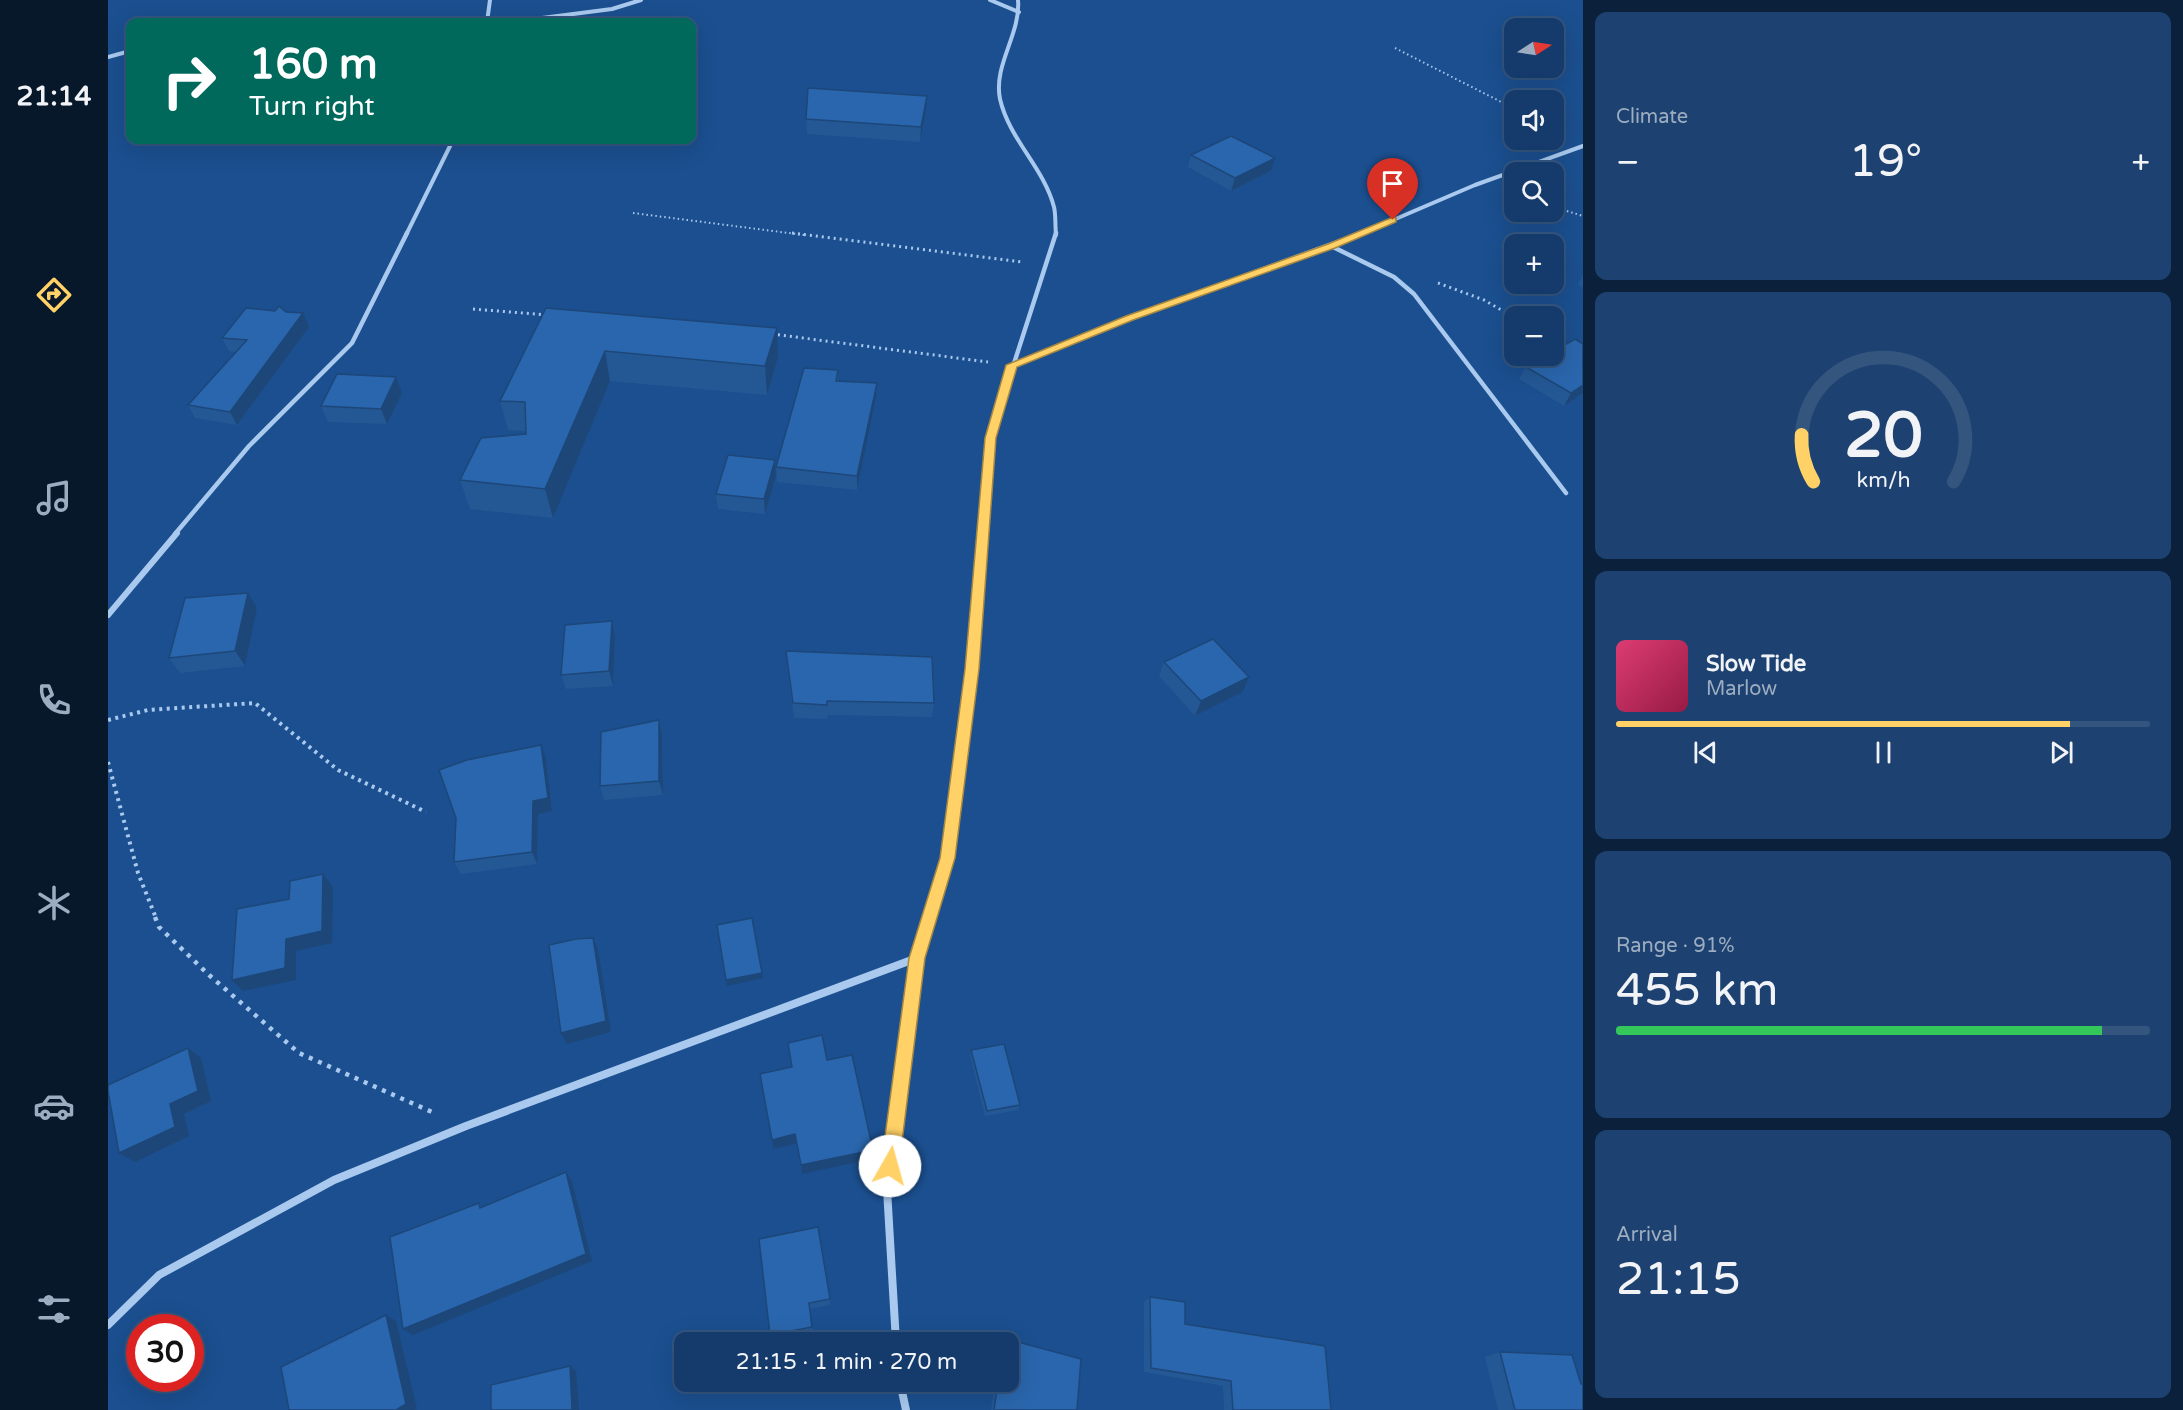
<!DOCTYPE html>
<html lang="en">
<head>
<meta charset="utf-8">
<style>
  body { margin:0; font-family:"Varela Round",sans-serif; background:#1d4271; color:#f1f3f6; height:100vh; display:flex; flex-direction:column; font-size:22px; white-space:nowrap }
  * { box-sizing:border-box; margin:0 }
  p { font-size:20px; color:#9dadc1 }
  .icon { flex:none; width:33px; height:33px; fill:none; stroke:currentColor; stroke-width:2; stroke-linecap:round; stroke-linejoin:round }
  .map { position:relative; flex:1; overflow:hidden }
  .side { display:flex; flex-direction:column; gap:12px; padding:12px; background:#0b203b; width:600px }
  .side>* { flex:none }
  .hud { position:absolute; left:18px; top:18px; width:570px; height:126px; border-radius:12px; box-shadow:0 6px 24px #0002,0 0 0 2px #33557e; background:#00695c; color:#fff; overflow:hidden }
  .needle { width:39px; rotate:78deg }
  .controls { position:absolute; left:1396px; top:18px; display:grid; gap:12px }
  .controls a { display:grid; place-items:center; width:60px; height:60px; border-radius:12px; background:#143b6b; box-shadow:0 6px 24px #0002,0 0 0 2px #33557e; font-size:30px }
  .speed { position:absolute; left:18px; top:1314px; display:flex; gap:12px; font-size:30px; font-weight:700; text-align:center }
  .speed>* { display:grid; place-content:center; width:78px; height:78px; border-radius:50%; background:#143b6b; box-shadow:0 6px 24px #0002,0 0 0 2px #33557e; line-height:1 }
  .speed .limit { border:9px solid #d22; background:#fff; color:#111 }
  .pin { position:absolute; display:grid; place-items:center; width:51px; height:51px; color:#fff; margin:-62px -26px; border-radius:50% 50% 50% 0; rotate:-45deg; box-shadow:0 0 6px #0007 }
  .pin .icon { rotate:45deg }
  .me { position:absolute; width:66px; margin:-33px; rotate:7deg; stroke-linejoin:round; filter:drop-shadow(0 0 4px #0008) }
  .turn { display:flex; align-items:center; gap:21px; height:126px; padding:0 24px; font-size:27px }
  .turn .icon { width:78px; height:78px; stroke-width:2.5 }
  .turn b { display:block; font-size:42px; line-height:51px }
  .big { font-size:45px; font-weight:600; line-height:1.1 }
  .side .tile { flex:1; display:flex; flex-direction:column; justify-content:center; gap:9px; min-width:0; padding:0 21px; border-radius:12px; background:#1d4271 }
  .side .dial { align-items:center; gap:0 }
  .dial svg { height:156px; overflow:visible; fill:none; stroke:#33557e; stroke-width:7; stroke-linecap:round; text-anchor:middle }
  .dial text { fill:#f1f3f6; stroke:none }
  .song { display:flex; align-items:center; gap:18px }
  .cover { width:72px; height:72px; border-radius:9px; background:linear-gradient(135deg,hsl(340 70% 55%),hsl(340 70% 35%)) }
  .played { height:6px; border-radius:3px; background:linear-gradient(90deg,#ffd166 85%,#33557e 85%) }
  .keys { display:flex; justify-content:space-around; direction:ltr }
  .heat { display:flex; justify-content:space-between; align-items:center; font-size:33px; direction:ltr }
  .charge { height:9px; border-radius:4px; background:linear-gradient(90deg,#34c759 91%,#33557e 0) }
  .trip { position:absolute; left:566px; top:1332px; width:345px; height:60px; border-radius:12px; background:#143b6b; box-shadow:0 6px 24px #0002,0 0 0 2px #33557e; font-weight:600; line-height:60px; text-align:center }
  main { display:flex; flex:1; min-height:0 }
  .dock { display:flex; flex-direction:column; width:108px; justify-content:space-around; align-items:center; background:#08182b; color:#9dadc1 }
  .dock .icon { width:42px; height:42px }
  .dock .active { color:#ffd166 }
  .dock b { font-size:27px; color:#f1f3f6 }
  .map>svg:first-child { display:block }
</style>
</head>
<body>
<main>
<nav class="dock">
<b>21:14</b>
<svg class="icon active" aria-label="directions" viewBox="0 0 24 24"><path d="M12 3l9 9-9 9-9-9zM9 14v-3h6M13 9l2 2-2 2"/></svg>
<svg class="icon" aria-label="music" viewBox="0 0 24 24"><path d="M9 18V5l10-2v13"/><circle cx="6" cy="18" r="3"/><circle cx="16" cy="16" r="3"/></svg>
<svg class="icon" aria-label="phone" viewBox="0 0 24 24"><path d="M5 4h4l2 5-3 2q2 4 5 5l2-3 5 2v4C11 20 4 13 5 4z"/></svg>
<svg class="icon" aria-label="climate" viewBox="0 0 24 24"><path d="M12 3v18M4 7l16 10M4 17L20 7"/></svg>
<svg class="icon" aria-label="car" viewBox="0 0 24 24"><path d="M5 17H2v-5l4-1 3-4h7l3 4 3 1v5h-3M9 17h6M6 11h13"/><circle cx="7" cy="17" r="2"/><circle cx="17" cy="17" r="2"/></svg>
<svg class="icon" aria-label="filters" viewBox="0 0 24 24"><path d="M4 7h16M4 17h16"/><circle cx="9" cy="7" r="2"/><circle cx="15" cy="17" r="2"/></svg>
</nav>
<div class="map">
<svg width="1475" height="1410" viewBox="0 0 1475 1410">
  <rect width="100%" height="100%" fill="#1b4f8f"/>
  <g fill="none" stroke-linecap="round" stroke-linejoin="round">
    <g stroke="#a9c9ee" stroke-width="2" stroke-dasharray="1.5 3" stroke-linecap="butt">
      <polyline points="1287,48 1407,109"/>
      <polyline points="1446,207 1475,216"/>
      <polyline points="525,213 696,235"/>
    </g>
    <g stroke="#a9c9ee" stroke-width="3" stroke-dasharray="2 4" stroke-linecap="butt">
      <polyline points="684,233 914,262"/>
      <polyline points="1330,283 1376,300 1407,318"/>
      <polyline points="365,309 439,315"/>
      <polyline points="664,334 880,362"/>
      <polyline points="1446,342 1458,349"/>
    </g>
    <g stroke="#a9c9ee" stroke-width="4" stroke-dasharray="3 4.5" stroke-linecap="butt">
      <polyline points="0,720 40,710 147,703 230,770 318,812"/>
      <polyline points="0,762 30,873 48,918"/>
    </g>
    <polyline stroke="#a9c9ee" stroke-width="4.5" stroke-dasharray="4 6" stroke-linecap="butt" points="47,917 51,927 101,975 191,1053 324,1112"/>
    <g stroke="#a9c9ee" stroke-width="4">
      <polyline points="882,0 911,12"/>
      <path d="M910 0C913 34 885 65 892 99 901 139 936 168 946 207 948 215 947 226 948 235"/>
      <polyline points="379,22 382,0"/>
      <polyline points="403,22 504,9 533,0"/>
      <polyline points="0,57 22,51"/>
      <polyline points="298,235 345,140"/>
      <polyline points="1250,235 1367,185 1475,146"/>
    </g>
    <g stroke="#a9c9ee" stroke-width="4.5">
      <polyline points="1223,246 1286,277 1306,294 1458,493"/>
      <polyline points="904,365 1021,318 1254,233"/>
      <polyline points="67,534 141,446 244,343 299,233"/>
      <polyline points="875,534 882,438 948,233"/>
    </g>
    <g stroke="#a9c9ee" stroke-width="6">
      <polyline points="0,615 69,533"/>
      <polyline points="821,918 839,858 864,669 875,533"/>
    </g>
    <g stroke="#a9c9ee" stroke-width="8">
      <polyline points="0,1325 51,1275 226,1180 358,1126 809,958"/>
      <polyline points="788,1342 779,1189 809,958 821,917"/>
      <polyline points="792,1382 798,1410"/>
    </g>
  </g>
  <g fill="#245895">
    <polygon points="818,110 812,142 699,134 698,119"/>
    <polygon points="1083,155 1163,171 1123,191 1080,167"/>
    <polygon points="1475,275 1475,288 1470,285"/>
    <polygon points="438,308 669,328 670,357 659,395 502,381 445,518 362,509 352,480 418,434 418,431 400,430 392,401"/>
    <polygon points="178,312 201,327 129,425 87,418 80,405 129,352 121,351 114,338"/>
    <polygon points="1418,367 1475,393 1456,406 1411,379"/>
    <polygon points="730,370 730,381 768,398 749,490 669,482 668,467"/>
    <polygon points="294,393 279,424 220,422 213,406"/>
    <polygon points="667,460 668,476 657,514 610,509 608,494"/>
    <polygon points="140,593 149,608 137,666 72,673 61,658"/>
    <polygon points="504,621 507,636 505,686 458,689 453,675"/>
    <polygon points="678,651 826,703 824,717 720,715 719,719 686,718 679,666"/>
    <polygon points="1056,662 1141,677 1135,692 1087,716 1051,676"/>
    <polygon points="551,720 554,735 555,795 496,800 492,786"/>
    <polygon points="438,758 444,811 430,814 429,864 353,874 346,862"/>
    <polygon points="680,1043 719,1060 765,1150 764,1159 694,1174 688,1144 665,1149 652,1074 683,1067"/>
    <polygon points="863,1050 912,1105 910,1110 877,1116 862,1055"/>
    <polygon points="651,1239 722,1299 722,1305 701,1309 705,1333 664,1340 662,1335"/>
    <polygon points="1042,1297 1077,1324 1223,1410 1116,1410 1115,1386 1036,1372 1036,1302"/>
    <polygon points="895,1338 973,1359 969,1410 883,1410 887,1382 900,1382 900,1342 892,1342"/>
    <polygon points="1392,1352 1475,1410 1390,1410 1377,1357"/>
  </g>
  <g fill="#1d4779">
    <polygon points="819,96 818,110 812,142 813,127"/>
    <polygon points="1167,158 1163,171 1123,191 1127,178"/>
    <polygon points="195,313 201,327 129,425 122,412"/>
    <polygon points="669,328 670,357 659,395 657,366"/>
    <polygon points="497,351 502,381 445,518 437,489"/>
    <polygon points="288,377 294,393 279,424 273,409"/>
    <polygon points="769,383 768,398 749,490 749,476"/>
    <polygon points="1475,385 1475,393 1456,406 1463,393"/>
    <polygon points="667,460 668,476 657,514 656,499"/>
    <polygon points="140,593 149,608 137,666 127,651"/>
    <polygon points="504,621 507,636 505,686 501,671"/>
    <polygon points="1141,677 1135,692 1087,716 1093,701"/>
    <polygon points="551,720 554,735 555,795 551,781"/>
    <polygon points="433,745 438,758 444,811 430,814 429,864 424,852 425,801"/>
    <polygon points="215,874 225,887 224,943 188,951 188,980 135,991 124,980 178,939"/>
    <polygon points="485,938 490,950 503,1032 459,1044 453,1033"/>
    <polygon points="654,973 655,978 619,986 618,980"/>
    <polygon points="80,1048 93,1058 103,1101 76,1114 81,1136 27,1162 11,1153"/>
    <polygon points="687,1134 688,1144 665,1149 664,1140"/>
    <polygon points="765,1150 764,1159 694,1174 693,1165"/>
    <polygon points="458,1172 464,1181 484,1261 305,1335 295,1329"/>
    <polygon points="278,1315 288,1321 309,1409 306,1410 288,1410"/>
    <polygon points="462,1366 468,1371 471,1410 464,1410"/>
  </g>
  <g fill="#2a66ad" stroke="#1d4779" stroke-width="1.5">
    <polygon points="700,88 819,96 813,127 698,119"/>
    <polygon points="1123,136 1167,158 1127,178 1083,155"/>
    <polygon points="171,306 178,312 195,313 122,412 80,405 139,340 114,338 138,308 167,311"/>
    <polygon points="438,308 669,328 657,366 497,351 437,489 352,480 373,438 418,434 417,402 392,401"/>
    <polygon points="1467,339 1475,344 1475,385 1463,393 1418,367 1438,356 1446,356 1446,351"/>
    <polygon points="696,368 730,370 728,381 769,383 749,476 668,467"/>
    <polygon points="229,374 288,377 273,409 213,406"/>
    <polygon points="620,455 667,460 656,499 608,494"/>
    <polygon points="140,593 127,651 61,658 77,598"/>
    <polygon points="504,621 501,671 453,675 457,625"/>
    <polygon points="1105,639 1141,677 1093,701 1056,662"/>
    <polygon points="678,651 824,657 826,703 719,701 719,705 685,703"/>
    <polygon points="551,720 551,781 492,786 493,732"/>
    <polygon points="433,745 440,798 425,801 424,852 346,862 348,818 331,770 359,760"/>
    <polygon points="215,874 214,931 178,939 177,968 124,980 129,909 181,899 182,881"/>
    <polygon points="644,918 654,973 618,980 609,925"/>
    <polygon points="485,938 498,1021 453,1033 441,945 468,939"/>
    <polygon points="714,1035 719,1060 744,1055 765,1150 693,1165 687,1134 664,1140 652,1074 684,1067 680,1043"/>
    <polygon points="896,1044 912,1105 879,1111 863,1050"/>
    <polygon points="80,1048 90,1091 62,1104 67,1127 11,1153 0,1091 0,1085"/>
    <polygon points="458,1172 478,1254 295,1329 282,1237 371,1203 372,1208"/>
    <polygon points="710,1227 722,1299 701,1303 704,1327 662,1335 651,1239"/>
    <polygon points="1042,1297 1077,1302 1077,1324 1217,1346 1223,1410 1125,1410 1123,1381 1043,1368"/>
    <polygon points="278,1315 298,1404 288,1410 181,1410 173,1367"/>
    <polygon points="895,1338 973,1359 969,1410 886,1410 890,1382 900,1382 900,1342 894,1342"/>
    <polygon points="1392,1352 1464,1355 1473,1384 1475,1384 1475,1410 1407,1410"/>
    <polygon points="462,1366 464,1410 383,1410 383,1385"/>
  </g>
  <polygon fill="#ffd166" stroke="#a68842" stroke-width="1.5" points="1285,217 1288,218 1288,222 1227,248 1025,320 909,367 888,438 871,669 847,858 817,958 791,1166 788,1172 782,1175 776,1172 773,1166 801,958 832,858 857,669 877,438 898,365 1018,316 1220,244"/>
</svg>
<div class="controls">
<a><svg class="needle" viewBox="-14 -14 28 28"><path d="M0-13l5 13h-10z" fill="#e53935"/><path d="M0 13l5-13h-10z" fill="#9dadc1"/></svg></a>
<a><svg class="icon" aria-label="sound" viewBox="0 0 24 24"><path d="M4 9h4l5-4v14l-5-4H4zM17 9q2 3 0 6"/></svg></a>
<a><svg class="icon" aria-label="search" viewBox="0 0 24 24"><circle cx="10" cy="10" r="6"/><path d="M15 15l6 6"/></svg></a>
<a>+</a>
<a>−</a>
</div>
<div class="speed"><div class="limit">30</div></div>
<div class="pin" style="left:1285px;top:220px;background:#d93025"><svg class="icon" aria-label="arrive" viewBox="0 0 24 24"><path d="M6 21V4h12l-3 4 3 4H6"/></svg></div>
<svg class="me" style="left:782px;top:1166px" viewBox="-20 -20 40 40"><circle r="19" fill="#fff"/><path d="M0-13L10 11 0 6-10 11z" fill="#ffd166"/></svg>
<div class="trip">21:15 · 1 min · 270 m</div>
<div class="hud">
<div class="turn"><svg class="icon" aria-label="right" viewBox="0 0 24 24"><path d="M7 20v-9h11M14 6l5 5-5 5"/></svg><div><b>160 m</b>Turn right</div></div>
</div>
</div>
<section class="side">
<div class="tile"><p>Climate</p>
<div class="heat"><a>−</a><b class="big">19°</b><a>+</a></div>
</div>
<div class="tile dial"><svg viewBox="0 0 100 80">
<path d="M14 69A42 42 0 1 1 86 69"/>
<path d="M14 69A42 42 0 0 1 8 45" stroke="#ffd166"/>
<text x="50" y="56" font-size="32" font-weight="700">20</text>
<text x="50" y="72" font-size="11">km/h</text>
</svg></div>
<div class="tile">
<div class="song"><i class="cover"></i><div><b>Slow Tide</b><p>Marlow</p></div></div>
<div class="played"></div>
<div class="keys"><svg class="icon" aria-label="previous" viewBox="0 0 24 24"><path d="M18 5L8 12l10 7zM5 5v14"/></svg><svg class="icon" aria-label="pause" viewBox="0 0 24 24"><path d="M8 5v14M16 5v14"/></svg><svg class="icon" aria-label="next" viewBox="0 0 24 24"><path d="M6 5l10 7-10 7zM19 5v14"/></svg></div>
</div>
<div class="tile"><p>Range · 91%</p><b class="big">455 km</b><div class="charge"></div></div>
<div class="tile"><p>Arrival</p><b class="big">21:15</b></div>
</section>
</main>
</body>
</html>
